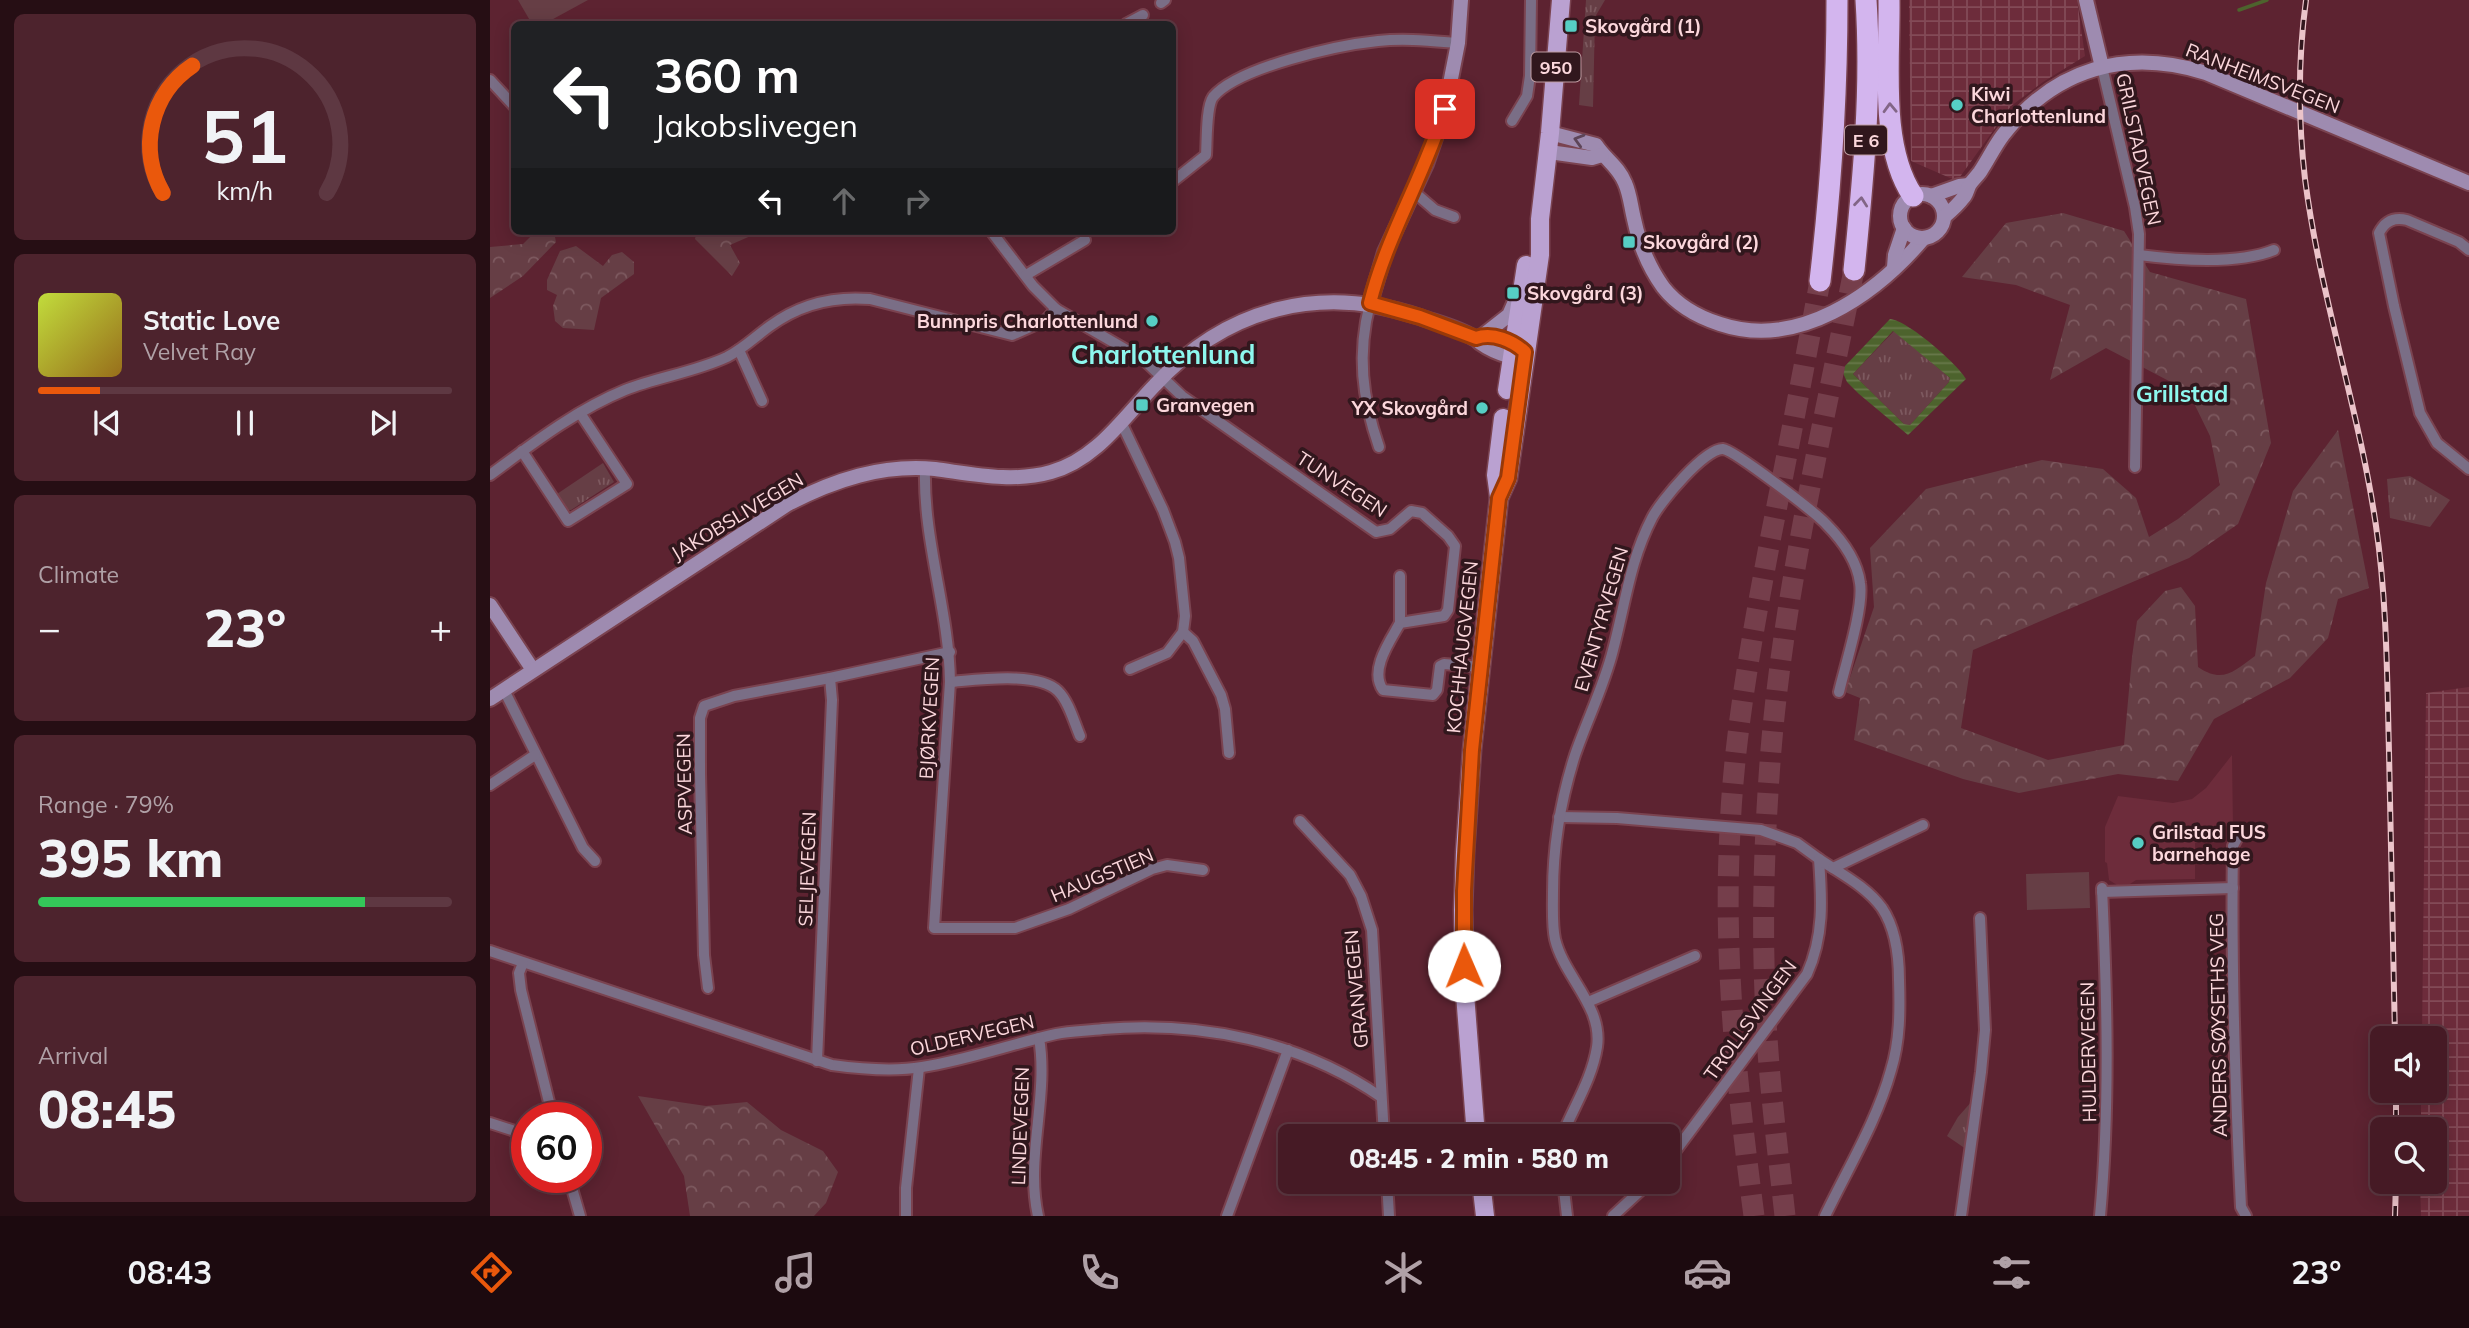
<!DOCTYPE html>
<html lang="en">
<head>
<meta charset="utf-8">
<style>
  body { margin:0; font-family:Mulish,sans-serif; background:#4d232d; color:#f1f3f6; height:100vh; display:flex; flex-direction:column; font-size:26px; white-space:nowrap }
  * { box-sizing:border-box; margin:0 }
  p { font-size:23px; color:#b0a1a7 }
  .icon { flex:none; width:38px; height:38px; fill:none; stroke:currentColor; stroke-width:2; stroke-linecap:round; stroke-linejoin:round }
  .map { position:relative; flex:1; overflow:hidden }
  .drawer { display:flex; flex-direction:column; gap:14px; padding:14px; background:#260e14; width:490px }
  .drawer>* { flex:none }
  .guide { position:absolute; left:21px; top:21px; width:665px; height:214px; border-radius:10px; box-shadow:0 4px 18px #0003,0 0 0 2px #5e3842; background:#202124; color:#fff; overflow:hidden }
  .buttons { position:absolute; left:1880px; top:1026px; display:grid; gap:14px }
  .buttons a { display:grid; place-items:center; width:77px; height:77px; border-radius:10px; background:#461a25; box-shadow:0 4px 18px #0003,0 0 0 2px #5e3842; font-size:35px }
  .speed { position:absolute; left:21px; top:1102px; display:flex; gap:14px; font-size:35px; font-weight:700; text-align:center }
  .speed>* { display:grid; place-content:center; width:91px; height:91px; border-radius:50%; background:#461a25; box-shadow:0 4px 18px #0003,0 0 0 2px #5e3842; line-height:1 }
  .speed .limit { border:10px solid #d22; background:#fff; color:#111 }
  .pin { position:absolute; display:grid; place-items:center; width:60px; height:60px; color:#fff; margin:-30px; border-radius:14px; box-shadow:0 4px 10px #0006 }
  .me { position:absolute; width:77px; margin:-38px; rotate:359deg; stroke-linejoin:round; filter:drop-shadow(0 0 5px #0008) }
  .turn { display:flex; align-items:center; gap:24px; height:147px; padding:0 28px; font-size:32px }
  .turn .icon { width:91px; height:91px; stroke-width:2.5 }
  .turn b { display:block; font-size:49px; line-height:60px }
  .lanes { display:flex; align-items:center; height:66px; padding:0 28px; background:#0003; justify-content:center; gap:35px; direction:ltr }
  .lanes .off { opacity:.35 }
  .big { font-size:52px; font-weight:800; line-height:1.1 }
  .drawer .tile { flex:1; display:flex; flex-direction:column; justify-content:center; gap:10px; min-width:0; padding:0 24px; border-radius:10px; background:#4d232d }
  .drawer .dial { align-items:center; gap:0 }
  .dial svg { height:182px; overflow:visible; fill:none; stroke:#5e3842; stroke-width:7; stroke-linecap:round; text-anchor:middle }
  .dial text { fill:#f1f3f6; stroke:none }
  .song { display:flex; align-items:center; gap:21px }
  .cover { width:84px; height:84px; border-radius:10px; background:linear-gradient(135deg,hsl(70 70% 55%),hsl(40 70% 35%)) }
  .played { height:7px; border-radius:4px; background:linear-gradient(90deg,#ea580c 15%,#5e3842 15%) }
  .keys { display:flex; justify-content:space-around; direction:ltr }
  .heat { display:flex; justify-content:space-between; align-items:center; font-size:38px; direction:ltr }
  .charge { height:10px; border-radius:5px; background:linear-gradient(90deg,#34c759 79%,#5e3842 0) }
  .trip { position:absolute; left:788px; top:1124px; width:402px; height:70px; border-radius:10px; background:#461a25; box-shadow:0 4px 18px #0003,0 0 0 2px #5e3842; font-weight:800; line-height:70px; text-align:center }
  .dock { display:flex; height:112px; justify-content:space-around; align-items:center; background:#1c0a0f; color:#b0a1a7 }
  .dock .icon { width:49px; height:49px }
  .dock .active { color:#ea580c }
  .dock b { font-size:32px; color:#f1f3f6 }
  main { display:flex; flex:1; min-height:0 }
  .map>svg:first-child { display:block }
</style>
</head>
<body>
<main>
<section class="drawer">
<div class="tile dial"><svg viewBox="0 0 100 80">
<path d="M14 69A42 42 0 1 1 86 69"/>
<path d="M14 69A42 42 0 0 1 27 13" stroke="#ea580c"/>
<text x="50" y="56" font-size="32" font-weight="700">51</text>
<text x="50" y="72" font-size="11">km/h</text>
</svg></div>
<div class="tile">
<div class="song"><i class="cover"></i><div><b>Static Love</b><p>Velvet Ray</p></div></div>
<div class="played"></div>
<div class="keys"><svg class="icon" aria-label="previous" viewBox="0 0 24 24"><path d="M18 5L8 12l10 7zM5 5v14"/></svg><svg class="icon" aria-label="pause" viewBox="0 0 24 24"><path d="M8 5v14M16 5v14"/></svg><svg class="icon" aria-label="next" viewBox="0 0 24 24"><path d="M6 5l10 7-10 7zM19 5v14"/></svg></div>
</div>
<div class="tile"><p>Climate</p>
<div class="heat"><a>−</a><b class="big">23°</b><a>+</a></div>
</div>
<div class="tile"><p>Range · 79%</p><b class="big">395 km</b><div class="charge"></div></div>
<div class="tile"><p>Arrival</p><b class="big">08:45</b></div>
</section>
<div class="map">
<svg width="1979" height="1216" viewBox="0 0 1979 1216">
  <defs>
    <pattern id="industrial-grid" width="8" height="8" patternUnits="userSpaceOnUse" patternTransform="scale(1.75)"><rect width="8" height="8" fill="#6d2c3b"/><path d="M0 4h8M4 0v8" fill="none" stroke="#834a57"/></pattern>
    <pattern id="grass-tufts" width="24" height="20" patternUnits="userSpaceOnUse" patternTransform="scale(1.75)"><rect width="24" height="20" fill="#663e45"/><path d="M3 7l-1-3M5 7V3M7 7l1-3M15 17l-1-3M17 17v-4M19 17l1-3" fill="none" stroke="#7d595f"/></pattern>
    <pattern id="forest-crowns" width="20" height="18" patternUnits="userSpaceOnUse" patternTransform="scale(1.75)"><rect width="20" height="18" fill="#663e45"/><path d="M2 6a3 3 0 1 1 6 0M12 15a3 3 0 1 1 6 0" fill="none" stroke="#7d595f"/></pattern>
    <pattern id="water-rules" width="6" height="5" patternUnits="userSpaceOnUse" patternTransform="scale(1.75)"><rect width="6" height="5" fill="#4d632d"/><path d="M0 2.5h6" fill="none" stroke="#68794b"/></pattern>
  </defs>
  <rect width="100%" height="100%" fill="#5d2331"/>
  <polygon fill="#6d2c3b" points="1742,755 1743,827 1733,826 1732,837 1717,837 1717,841 1705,843 1705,879 1646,880 1640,884 1627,885 1619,880 1617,863 1615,862 1615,827 1628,796 1683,803 1702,799 1716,788"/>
  <g fill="url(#industrial-grid)">
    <polygon points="1419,0 1587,0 1595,56 1553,82 1521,106 1467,181 1421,161"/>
    <polygon points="1979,687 1979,1216 1931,1216 1930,1181 1944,1181 1944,1129 1931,1129 1931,1090 1944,1090 1944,1038 1932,1038 1936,693"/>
  </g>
  <g fill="url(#grass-tufts)">
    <polygon points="1096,0 1115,0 1105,17 1103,107 1089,105"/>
    <polygon points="1404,331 1460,378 1459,382 1420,425 1414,424 1363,374"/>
    <polygon points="113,463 124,482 81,510 78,510 67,494"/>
    <polygon points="1920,476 1960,500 1940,527 1900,518 1897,479"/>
    <polygon points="1483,1100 1476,1149 1457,1136 1468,1117"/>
  </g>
  <g fill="url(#forest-crowns)">
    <path d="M1573 213 1634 231 1660 272 1756 299 1781 443 1748 524 1699 558 1483 650 1471 728 1558 760 1634 745 1642 657 1647 621 1675 591 1691 587 1705 606 1708 667C1733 684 1744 671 1765 656L1776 583 1803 491 1848 430 1879 588 1848 599 1838 638 1800 678 1724 719 1688 781 1628 774 1529 793 1473 779 1364 740 1370 698 1355 692 1384 607 1380 548 1436 489 1552 460 1613 469 1646 498 1659 537 1688 519 1730 485 1720 436 1698 391 1616 348 1560 380 1580 305 1526 285 1472 277 1516 223Z"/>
    <polygon points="46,231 64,232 66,242 33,276 0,298 0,247 33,244"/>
    <polygon points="207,231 272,231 240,245 250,263 242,276 205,239"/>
    <polygon points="86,246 113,266 122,255 132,252 144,262 144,274 111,298 104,330 73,328 65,321 63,306 67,295 57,290 57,280 70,251"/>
    <polygon points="148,1096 216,1106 257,1102 291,1130 333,1151 348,1172 336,1203 324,1216 200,1216 194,1176"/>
  </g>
  <g fill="#663e45">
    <polygon points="28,0 98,0 54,24 42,24"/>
    <polygon points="1599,872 1600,908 1537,910 1536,874"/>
  </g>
  <path fill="url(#water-rules)" fill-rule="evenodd" d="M1400 319C1417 320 1468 364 1476 379L1418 435 1369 394 1357 382 1353 373 1355 366ZM1403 331 1460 378 1459 382 1420 425 1414 424 1363 374Z"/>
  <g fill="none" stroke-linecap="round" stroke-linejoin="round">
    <polyline stroke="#4d632d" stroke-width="3.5" points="1749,10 1777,0"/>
    <g stroke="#753e4b" stroke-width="21" stroke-dasharray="21 10" stroke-linecap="butt">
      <path d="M1264 1216C1247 1088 1233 959 1240 830 1244 733 1262 637 1280 541 1297 455 1314 368 1330 281"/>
      <path d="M1295 1216C1287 1142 1277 1069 1275 994 1272 922 1274 849 1279 777 1290 606 1331 438 1364 270"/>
    </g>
    <g stroke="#7a4350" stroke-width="14">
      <g id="street">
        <polyline points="671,3 675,0"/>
        <polyline points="636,24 653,15"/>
        <polyline points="1612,67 1645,207 1649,234 1645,467"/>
        <polyline points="0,80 24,106"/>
        <polyline points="1022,121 1037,96 1040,76 1041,0"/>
        <path d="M682 182 716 155C717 141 716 107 723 97 748 67 849 45 888 41 915 38 942 41 968 43"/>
        <polyline points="923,191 945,210 964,217"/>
        <path d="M501 231 543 286 566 309 654 360 692 396 886 532 900 529 921 511 932 513 958 536 965 546 958 610 954 616 910 623C900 641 879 670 893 690L943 695 947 690 950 666 954 664 991 667"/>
        <path d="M1979 250 1969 242 1917 220C1904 217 1895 221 1889 233L1904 306 1930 413 1947 443 1979 469"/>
        <path d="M1649 255C1688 260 1747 265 1784 250"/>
        <polyline points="536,275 595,240"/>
        <path d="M880 303C867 354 872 398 889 447"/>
        <polyline points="249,350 272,401"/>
        <polyline points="631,422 673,510 685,542 689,558 695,616 693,632 703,641 731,695 735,709 739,753"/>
        <polyline points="32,451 78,521 137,484 90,413"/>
        <path d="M435 469C433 541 459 610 460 682L444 928H525L579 909 662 869 677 865 713 870"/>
        <path d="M0 475C42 444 86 410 135 390 168 377 205 372 237 357 253 349 266 336 280 326 310 304 344 296 380 299L522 335 556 320 566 309"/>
        <polyline points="910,576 910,623"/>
        <polyline points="640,669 677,653 693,632"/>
        <path d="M460 682C486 680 548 671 568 691 579 702 584 722 590 736"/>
        <polyline points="14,690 93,848 105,861"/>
        <polyline points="0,785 45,755"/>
        <path d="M1069 817 1127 818 1271 830 1307 843 1329 859C1332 900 1334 936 1317 974L1178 1161"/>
        <polyline points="810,821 860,875 871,896 882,930 894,1136"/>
        <path d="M1750 833 1743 846C1741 966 1745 1087 1751 1207L1756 1216"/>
        <path d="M1329 859C1351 874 1376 886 1392 908 1406 929 1409 956 1409 980 1410 1010 1410 1041 1401 1070 1387 1121 1358 1168 1335 1216"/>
        <polyline points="1343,868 1433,825"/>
        <polyline points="1612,892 1743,888"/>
        <path d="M0 951 342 1065C371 1069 402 1072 432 1067 478 1060 521 1044 566 1034 581 1031 598 1031 613 1029 711 1021 810 1041 891 1097"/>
        <polyline points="33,963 29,973 31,990 63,1118"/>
        <polyline points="218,988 214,955 210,773 210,718 214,706 244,696 340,678 460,652"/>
        <polyline points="1098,1002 1205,956"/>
        <polyline points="327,1061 342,700 340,678"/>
        <polyline points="0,1123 37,1135"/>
        <path d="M1072 1136C1084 1106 1102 1079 1107 1047 1113 1006 1074 977 1065 939 1062 925 1063 906 1063 892 1063 846 1071 799 1085 755 1097 720 1114 686 1123 650 1135 605 1140 560 1162 518 1170 502 1215 448 1233 449 1244 450 1326 513 1336 524 1352 540 1367 560 1370 583 1374 607 1355 666 1349 692"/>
        <polyline points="79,1178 90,1216"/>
        <polyline points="897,1181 899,1216"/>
        <polyline points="1073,1181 1077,1216"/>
        <polyline points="416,1216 416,1188 429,1068"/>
        <path d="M548 1216C535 1158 559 1096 549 1038"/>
        <polyline points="737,1216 798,1050"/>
        <polyline points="1123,1216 1161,1181"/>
        <polyline points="1471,1216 1491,1072 1495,1030 1490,918"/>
        <path d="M1610 1216C1620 1107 1617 997 1612 888"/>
      </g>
    </g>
    <g stroke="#7a4350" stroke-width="18">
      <g id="secondary">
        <polyline points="1596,0 1612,67"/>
        <path d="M1060 133 1106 145C1115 159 1129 167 1135 183 1140 194 1141 207 1144 219 1149 243 1158 266 1173 287 1187 305 1208 317 1230 324 1308 350 1385 295 1433 239"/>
        <polyline points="1059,152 1102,158 1112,155"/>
        <circle cx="1432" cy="216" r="22"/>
        <polyline points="1441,196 1469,186 1479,185"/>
        <path d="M1454 217C1461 211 1468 205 1473 198 1477 194 1477 189 1480 184 1483 180 1487 176 1490 172 1498 160 1504 147 1513 135 1565 68 1636 48 1716 73L1979 183"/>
        <polyline points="1404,267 1405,255 1414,228"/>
        <polyline points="880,303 895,252 936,164 955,109 968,43 971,0"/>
        <polyline points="991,337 1019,315 1026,299"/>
        <polyline points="0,605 43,670"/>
        <path d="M0 699 298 504C344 480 392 464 445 469 483 474 523 483 561 472 606 460 634 417 665 385 737 307 830 284 930 317 947 323 969 328 984 338 990 341 987 341 992 344 1000 350 1011 354 1021 357L1035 352 1023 341 993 336"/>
      </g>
    </g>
    <g stroke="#7a4350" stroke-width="21">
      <g id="primary">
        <polyline points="1017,390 1036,265"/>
        <polyline points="1009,497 1006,475 1013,418"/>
        <polyline points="986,1136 975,994 973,910 975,852 982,750 1009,498 1018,478 1050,255 1050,219 1060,133 1071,0"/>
        <polyline points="991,1181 995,1216"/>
      </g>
    </g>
    <g stroke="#7a4350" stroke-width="24">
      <g id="highway">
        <path d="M1399 0C1400 60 1389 146 1423 196"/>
        <path d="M1364 270C1373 180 1382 91 1376 0"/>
        <path d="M1330 281C1341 187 1347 94 1347 0"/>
      </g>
    </g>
    <use href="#street" stroke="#7a6e86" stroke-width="10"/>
    <use href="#secondary" stroke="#9e8bb0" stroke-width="14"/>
    <use href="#primary" stroke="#baa1d1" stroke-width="18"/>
    <use href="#highway" stroke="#d3b5ee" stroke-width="21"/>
    <g stroke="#ebc3c9" stroke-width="6">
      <g id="rail">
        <path d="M1816 0C1808 59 1808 119 1815 179 1830 296 1869 409 1886 526 1897 601 1897 677 1899 752 1901 848 1903 943 1905 1038"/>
        <polyline points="1906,1090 1906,1129"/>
        <polyline points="1905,1216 1906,1181"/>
      </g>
    </g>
    <use href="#rail" stroke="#31171d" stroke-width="3.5" stroke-dasharray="10" stroke-linecap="butt"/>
  </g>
  <defs><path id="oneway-chevron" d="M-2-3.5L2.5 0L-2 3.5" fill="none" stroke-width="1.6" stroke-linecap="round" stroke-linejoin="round" transform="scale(1.75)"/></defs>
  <g stroke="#826686">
    <use href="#oneway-chevron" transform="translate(1400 108) rotate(-92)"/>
    <use href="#oneway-chevron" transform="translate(1371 202) rotate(-84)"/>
  </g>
  <use stroke="#5d4558" href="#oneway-chevron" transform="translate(1089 140) rotate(-164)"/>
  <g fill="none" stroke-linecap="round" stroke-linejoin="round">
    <g stroke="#983908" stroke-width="18">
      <path id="route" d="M955 109C934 176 897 235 880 303L930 317 986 338C1003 332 1023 341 1035 352L1018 478 1009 498 982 750 974 891V966"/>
    </g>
    <use href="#route" stroke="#ea580c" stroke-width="12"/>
  </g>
  <g fill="#56cec4" stroke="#31171d" stroke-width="2.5">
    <rect x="1074" y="19" width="14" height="14" rx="3.5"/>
    <circle cx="1467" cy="105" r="7"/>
    <rect x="1132" y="235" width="14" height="14" rx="3.5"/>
    <rect x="1016" y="286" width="14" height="14" rx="3.5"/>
    <circle cx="662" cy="321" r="7"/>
    <rect x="645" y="398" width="14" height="14" rx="3.5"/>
    <circle cx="992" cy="408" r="7"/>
    <circle cx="1648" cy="843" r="7"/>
  </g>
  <g text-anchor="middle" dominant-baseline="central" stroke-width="7" stroke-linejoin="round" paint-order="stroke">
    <g fill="#31171d" stroke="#bf9da3" stroke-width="2">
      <rect x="1041.5" y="52.5" width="49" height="29" rx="5"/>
      <rect x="1355" y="125.5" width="42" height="29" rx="5"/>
    </g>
    <g font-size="18" font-weight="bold" fill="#fcd7dc">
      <text x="1066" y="67">950</text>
      <text x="1376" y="140">E 6</text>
    </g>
    <g font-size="19" font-weight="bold" fill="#fcd7dc" stroke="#31171d" text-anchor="start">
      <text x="1095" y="26">Skovgård (1)</text>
      <text x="1481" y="94">Kiwi<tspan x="1481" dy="22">Charlottenlund</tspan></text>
      <text x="1153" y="242">Skovgård (2)</text>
      <text x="1037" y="293">Skovgård (3)</text>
      <text x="648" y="321" text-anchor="end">Bunnpris Charlottenlund</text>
      <text x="666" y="405">Granvegen</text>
      <text x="978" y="408" text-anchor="end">YX Skovgård</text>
      <text x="1662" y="832">Grilstad FUS<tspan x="1662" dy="22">barnehage</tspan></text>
    </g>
    <g font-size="19" fill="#fcd7dc" stroke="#31171d">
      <text transform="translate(1773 78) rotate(21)">RANHEIMSVEGEN</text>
      <text transform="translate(1649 149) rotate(78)">GRILSTADVEGEN</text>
      <text transform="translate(852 484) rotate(33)">TUNVEGEN</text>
      <text transform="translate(247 516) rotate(-31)">JAKOBSLIVEGEN</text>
      <text transform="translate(1111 619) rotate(-74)">EVENTYRVEGEN</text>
      <text transform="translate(972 647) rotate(-84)">KOCHHAUGVEGEN</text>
      <text transform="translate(439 718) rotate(-87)">BJØRKVEGEN</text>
      <text transform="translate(194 784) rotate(-91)">ASPVEGEN</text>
      <text transform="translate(317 869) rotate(-88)">SELJEVEGEN</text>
      <text transform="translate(612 875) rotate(-23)">HAUGSTIEN</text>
      <text transform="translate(866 989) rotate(-95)">GRANVEGEN</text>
      <text transform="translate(1260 1020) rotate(-54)">TROLLSVINGEN</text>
      <text transform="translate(1728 1025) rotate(-91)">ANDERS SØYSETHS VEG</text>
      <text transform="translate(482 1035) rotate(-13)">OLDERVEGEN</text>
      <text transform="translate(1598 1052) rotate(-91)">HULDERVEGEN</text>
      <text transform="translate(530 1126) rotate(-88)">LINDEVEGEN</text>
    </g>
    <g font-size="23" font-weight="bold" fill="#8df7ee" stroke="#31171d">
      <text x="1692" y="393">Grillstad</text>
    </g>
    <g font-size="26" font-weight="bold" fill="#8df7ee" stroke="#31171d">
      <text x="673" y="354">Charlottenlund</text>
    </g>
  </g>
</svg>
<div class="buttons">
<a><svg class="icon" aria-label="sound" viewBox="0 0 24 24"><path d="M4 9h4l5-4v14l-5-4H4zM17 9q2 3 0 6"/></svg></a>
<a><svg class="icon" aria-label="search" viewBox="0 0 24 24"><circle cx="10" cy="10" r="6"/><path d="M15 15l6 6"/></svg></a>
</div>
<div class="speed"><div class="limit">60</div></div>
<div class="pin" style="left:955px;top:109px;background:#d93025"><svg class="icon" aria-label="arrive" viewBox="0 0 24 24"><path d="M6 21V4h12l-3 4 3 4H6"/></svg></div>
<svg class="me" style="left:974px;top:966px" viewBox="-20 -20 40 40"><circle r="19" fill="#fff"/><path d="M0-13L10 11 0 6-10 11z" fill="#ea580c"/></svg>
<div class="trip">08:45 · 2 min · 580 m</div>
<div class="guide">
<div class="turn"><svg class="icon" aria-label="left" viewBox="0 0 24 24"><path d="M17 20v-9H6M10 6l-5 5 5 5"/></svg><div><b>360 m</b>Jakobslivegen</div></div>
<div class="lanes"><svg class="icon" aria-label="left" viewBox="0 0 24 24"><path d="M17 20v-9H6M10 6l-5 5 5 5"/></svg><svg class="icon off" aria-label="ahead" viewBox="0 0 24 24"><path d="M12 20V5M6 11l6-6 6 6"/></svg><svg class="icon off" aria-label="right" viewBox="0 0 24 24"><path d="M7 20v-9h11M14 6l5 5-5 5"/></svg></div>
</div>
</div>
</main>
<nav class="dock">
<b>08:43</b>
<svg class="icon active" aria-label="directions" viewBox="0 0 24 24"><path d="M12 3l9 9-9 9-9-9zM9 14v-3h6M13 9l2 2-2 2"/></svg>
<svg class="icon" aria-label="music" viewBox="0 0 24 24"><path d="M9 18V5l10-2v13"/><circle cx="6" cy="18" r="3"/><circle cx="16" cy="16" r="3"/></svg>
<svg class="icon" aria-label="phone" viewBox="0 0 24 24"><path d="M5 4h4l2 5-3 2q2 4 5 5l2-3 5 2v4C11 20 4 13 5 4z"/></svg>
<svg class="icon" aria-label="climate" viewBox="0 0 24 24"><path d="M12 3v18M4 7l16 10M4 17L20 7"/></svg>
<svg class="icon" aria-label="car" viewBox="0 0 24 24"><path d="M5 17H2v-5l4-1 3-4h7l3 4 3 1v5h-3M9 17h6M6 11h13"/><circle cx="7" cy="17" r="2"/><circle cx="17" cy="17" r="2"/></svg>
<svg class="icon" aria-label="filters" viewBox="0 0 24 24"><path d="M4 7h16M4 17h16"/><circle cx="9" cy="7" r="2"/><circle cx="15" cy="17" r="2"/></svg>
<b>23°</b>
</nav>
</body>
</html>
